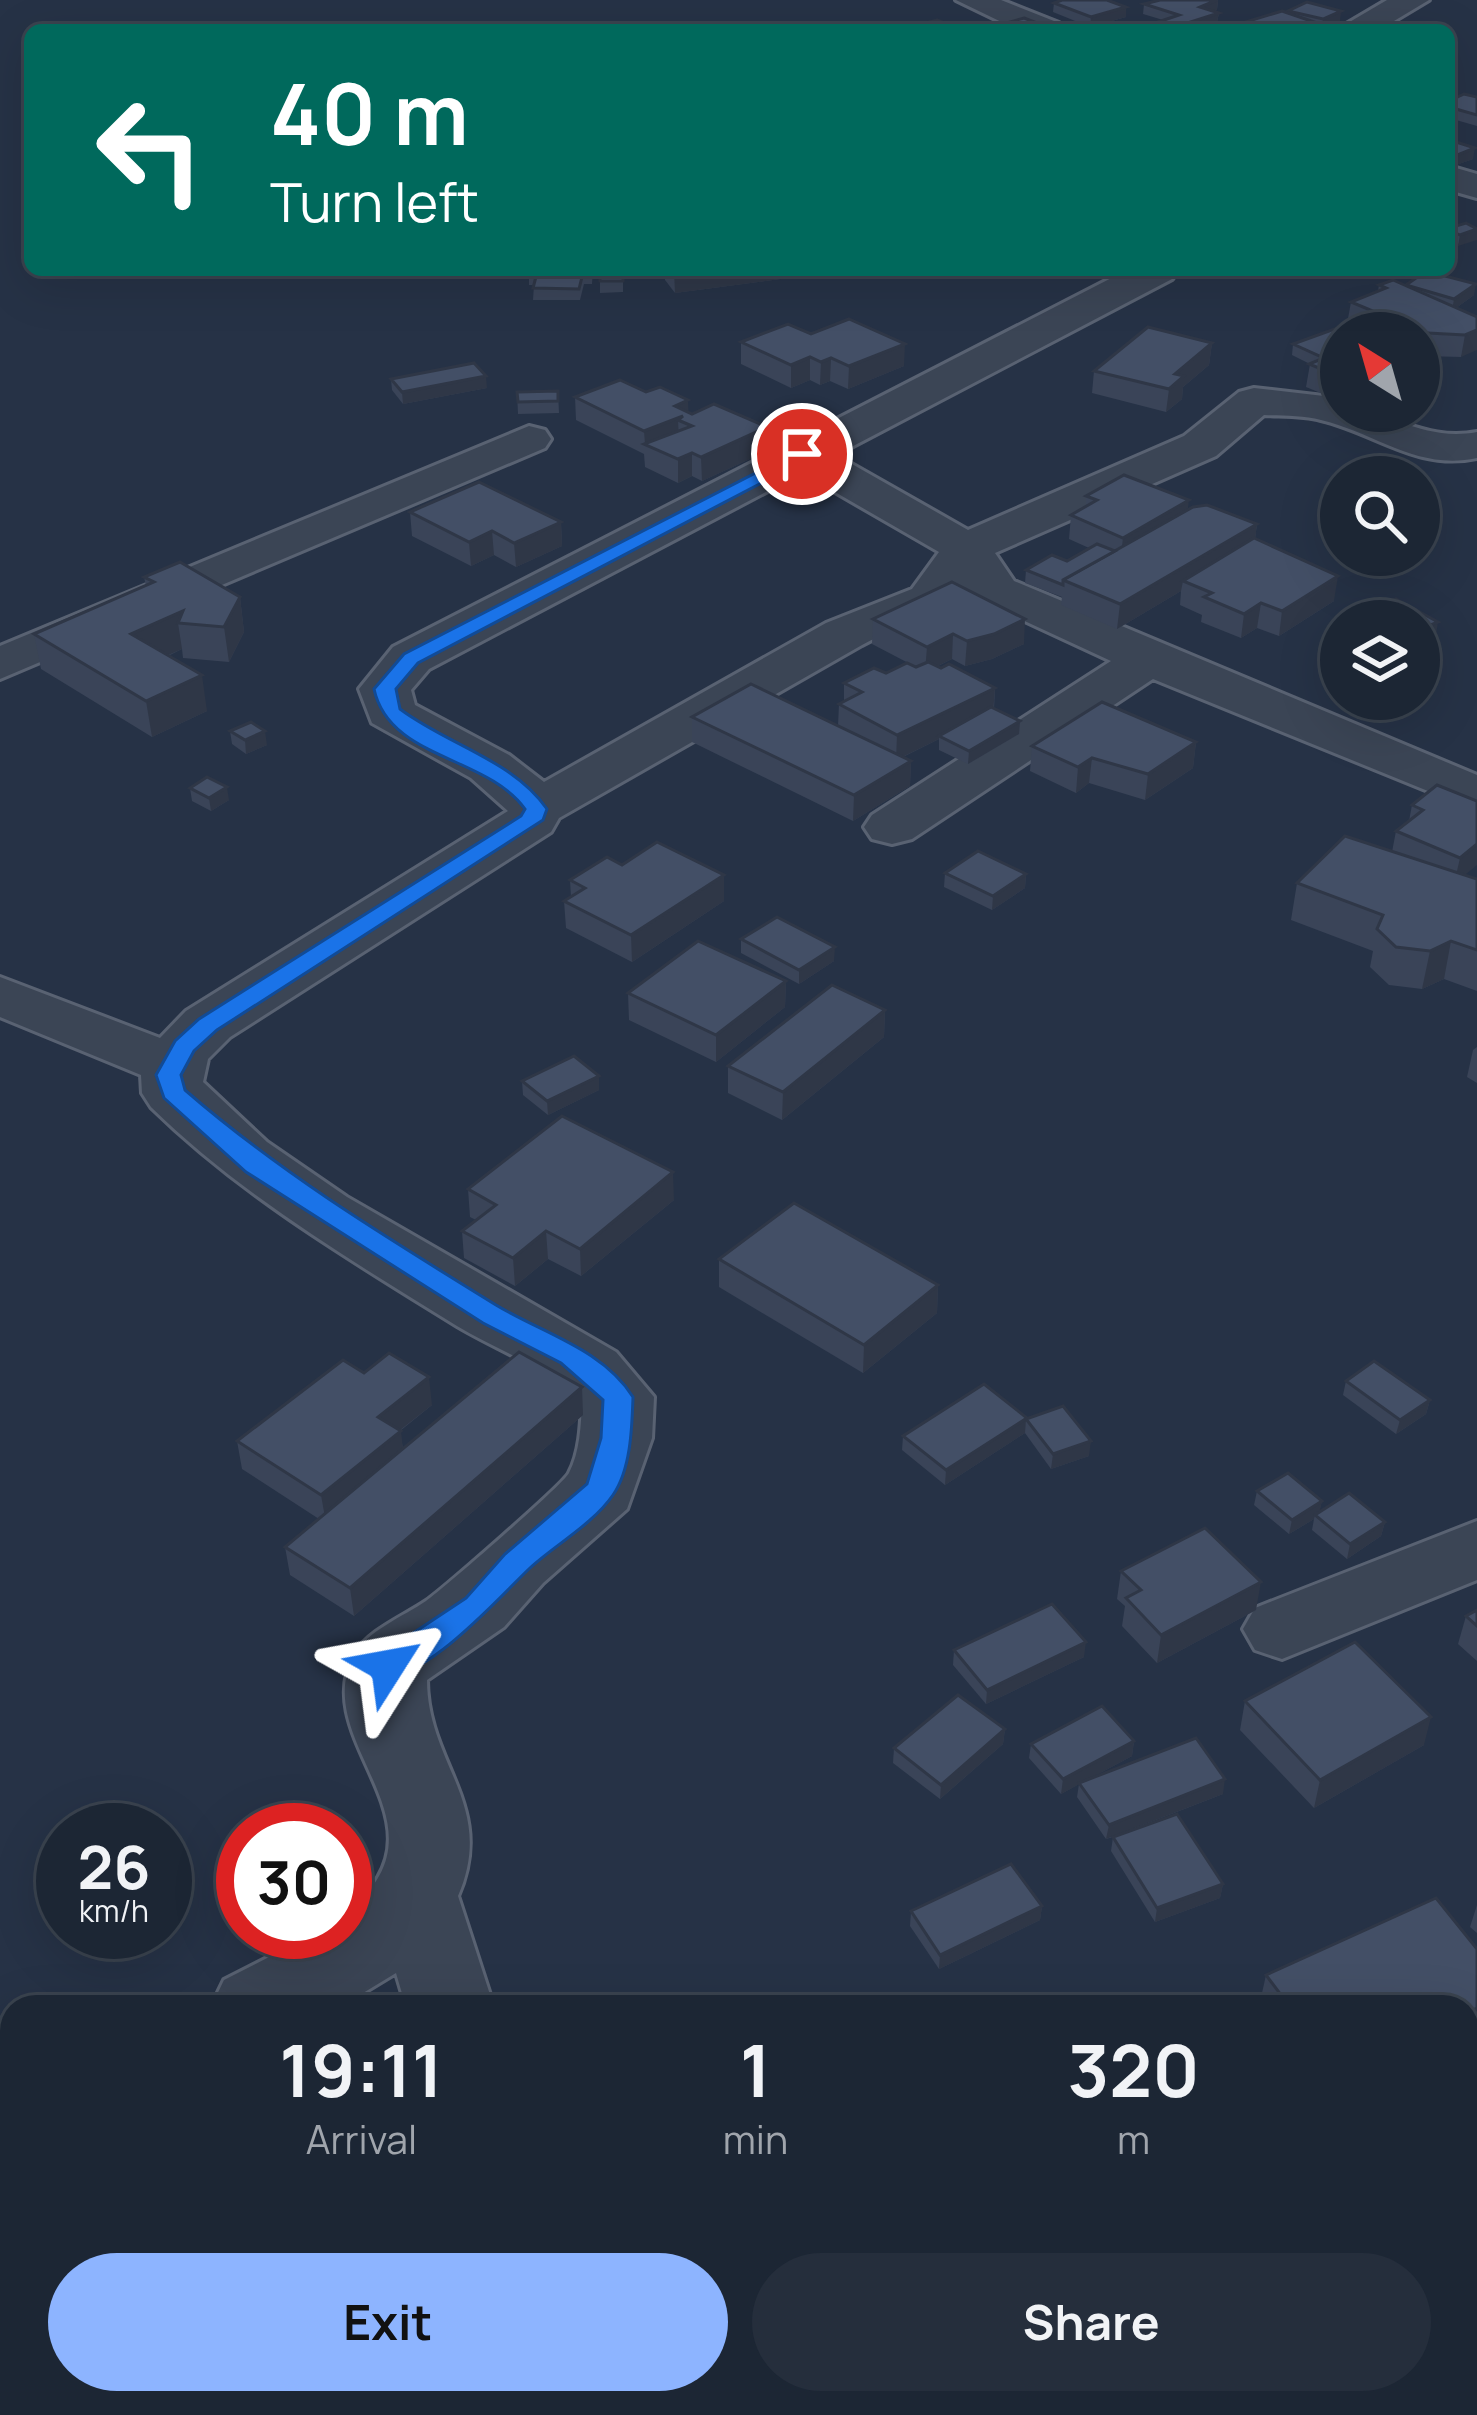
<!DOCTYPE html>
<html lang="en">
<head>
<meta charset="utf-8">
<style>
	:root { --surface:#1c2634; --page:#252e3c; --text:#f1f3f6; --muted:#a0a5ac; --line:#3a434f; --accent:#8db4ff }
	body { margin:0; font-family:Manrope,sans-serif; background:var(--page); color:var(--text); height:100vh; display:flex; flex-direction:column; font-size:45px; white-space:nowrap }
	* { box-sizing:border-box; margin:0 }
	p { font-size:39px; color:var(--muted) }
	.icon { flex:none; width:66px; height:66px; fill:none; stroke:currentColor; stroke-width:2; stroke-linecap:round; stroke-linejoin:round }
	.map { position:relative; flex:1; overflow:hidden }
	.drawer { position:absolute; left:0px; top:1995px; width:1479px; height:420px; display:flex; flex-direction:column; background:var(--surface); border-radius:36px 36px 0 0; box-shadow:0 12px 48px #0002,0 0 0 3px var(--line) }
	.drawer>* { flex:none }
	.top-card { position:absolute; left:24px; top:24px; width:1431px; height:252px; border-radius:18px; box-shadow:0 12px 48px #0002,0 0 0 3px var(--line); background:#00695c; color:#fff; overflow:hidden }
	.needle { width:78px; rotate:323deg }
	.fabs { position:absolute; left:1320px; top:312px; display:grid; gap:24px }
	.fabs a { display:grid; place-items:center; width:120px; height:120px; border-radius:50%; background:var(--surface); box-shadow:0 12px 48px #0002,0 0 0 3px var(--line); font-size:60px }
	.speed { position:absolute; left:36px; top:1803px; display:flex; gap:24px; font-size:60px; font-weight:700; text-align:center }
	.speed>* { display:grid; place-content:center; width:156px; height:156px; border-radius:50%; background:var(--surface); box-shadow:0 12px 48px #0002,0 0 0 3px var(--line); line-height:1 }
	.speed small { font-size:30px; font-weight:400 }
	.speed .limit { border:18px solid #d22; background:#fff; color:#111 }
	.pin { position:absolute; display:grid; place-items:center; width:102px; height:102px; color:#fff; margin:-51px; border:6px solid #fff; border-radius:50%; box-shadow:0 3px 12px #0007 }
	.me { position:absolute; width:132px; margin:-66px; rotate:56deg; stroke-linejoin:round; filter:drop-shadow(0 0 9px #0008) }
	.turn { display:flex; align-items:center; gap:42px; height:252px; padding:0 48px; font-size:54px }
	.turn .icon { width:156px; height:156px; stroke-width:2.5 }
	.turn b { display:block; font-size:84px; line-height:102px }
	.eta { display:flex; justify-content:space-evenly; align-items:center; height:204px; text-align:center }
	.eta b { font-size:72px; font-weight:700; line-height:84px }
	.primary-button { display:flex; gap:24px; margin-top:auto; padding:24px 48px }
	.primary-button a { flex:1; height:138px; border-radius:72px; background:var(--accent); color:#111; font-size:48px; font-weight:700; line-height:138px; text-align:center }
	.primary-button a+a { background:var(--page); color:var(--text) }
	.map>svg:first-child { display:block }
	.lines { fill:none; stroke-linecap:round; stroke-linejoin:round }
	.minor-casing { stroke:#596272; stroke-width:6 }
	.tertiary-casing { stroke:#596272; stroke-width:6 }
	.minor { fill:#3b4555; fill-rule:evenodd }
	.tertiary { fill:#3b4555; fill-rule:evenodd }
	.wall { fill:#3a4458 }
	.shaded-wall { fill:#2f3747 }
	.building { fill:#434f66; stroke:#2f3747; stroke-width:3 }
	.route { fill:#1a73e8; stroke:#114b97; stroke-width:3 }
</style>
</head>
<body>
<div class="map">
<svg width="1477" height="2415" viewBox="0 0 1477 2415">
	<rect width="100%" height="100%" fill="#263246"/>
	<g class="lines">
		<defs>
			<g id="minor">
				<path d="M1387,0H1429L1379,30H1336Z"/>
				<path d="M1127,270H1178L1172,279L836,455L968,530L1184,436L1239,392L1254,388L1341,398V411C1395,411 1424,442 1477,432V458C1417,471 1376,433 1321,420C1303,415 1283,416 1264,415L1216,456L995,553L1014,581L1477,775V811L1153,679L912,839L892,844L872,839L864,827L872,815L1111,661L990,605C946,600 901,625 862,645L559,818L551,832L230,1037L208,1059L203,1082L267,1142L347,1197L616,1352L654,1397L652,1438L627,1509L543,1583L504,1627L427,1680C427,1764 497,1806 458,1896L494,2007H406L396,1973L340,2007H211L224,1980L318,1932H345V1913C460,1825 307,1744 354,1655C367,1631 404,1616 426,1601C442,1590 564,1484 569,1473C580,1452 581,1425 582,1402C546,1367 499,1351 457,1326C349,1259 242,1196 151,1107L142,1093L141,1075L0,1017V977L160,1038L186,1011L508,811L471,778L372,723L359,689L393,647ZM802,473L939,552L912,589L826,623L544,782L509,755L415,705L411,690L429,669Z"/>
				<path d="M529,426L545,430L551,439L545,448L0,679V646Z"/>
				<path d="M1477,1521V1580L1282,1659L1255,1650L1243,1629L1255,1608Z"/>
				<path d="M12,2084V2168L0,2173V2088Z"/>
				<path d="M524,2403H625L630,2415H530Z"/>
			</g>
			<g id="tertiary">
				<path d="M956,0H1001L1059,23L1064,30H1018Z"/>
				<path d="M1449,166L1477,174V198L1449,190Z"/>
			</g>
		</defs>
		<use href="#minor" class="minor-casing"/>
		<use href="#tertiary" class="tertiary-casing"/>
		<use href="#minor" class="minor"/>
		<use href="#tertiary" class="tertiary"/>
	</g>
	<g class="wall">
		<path d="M1218,0L1217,10L1214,11L1219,13L1217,22L1195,30H1157L1158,22L1163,20L1143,14L1144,4Z"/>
		<path d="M1054,3L1126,17L1090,27L1053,12Z"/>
		<path d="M1288,11L1340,21L1321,29L1316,28V30H1219L1288,13Z"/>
		<path d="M1010,22L1036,30H1009Z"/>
		<path d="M1477,97V126L1449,118V101Z"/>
		<path d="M1449,135L1456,137L1455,141L1473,159L1453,166L1449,165Z"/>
		<path d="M1466,223L1458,246L1449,242V228Z"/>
		<path d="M529,270H593L592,284H584L580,300H533L534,285H529Z"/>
		<path d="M600,270H623V292L600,293Z"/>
		<path d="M665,270H795V277L675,293L665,280Z"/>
		<path d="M1039,270H1099L1084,277L1068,271L1057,276Z"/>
		<path d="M1379,285H1406L1474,295L1456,308L1477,317L1461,357L1424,356L1419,358V333H1369L1347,324L1351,302L1378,291Z"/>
		<path d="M1341,333V401H1340L1306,387L1310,364L1292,355L1293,344Z"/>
		<path d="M811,334L904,366L848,389L830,381L820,385L810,380L791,388L741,364V342Z"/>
		<path d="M1212,343L1209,365L1183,387L1182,399L1166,412L1092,393L1094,371Z"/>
		<path d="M391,379L487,388L403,404L392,390Z"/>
		<path d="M558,391L559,413L518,414L517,392Z"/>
		<path d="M575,397L689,412L767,451L702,481L692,476L678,483L645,467L644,454L576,420Z"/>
		<path d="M1086,496L1188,510L1257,524L1255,539L1334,601L1279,636L1257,628L1241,638L1201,622L1202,615L1180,605L1181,591L1117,629L1061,605L1062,597L1025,583L1026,570L1067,561L1089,548L1069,539L1071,515L1086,506Z"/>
		<path d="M410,512L561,522L562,546L516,567L494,555L471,566L412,536Z"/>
		<path d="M144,577L240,597L244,632L229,662L183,658L182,649L168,656L207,711L152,737L41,669L34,634L146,586Z"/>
		<path d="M873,619L1024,644L992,659L965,666L952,659L938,666L995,688L994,709L1020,721L1019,734L968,764L939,750V739L903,757L911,761L910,786L853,821L692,742V717L838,726L839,704L844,702V683L916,667L872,644Z"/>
		<path d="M230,731L267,745L246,754L232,744Z"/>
		<path d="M1196,742L1193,768L1145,800L1089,783L1076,793L1030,771L1032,746Z"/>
		<path d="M1437,785L1465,875L1477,879V991L1444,979L1422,989L1389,985L1370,967L1373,951L1291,920L1297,883L1392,852L1396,831L1409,821L1412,805Z"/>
		<path d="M190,788L229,800L211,811L192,801Z"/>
		<path d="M622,865L724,901L632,962L566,928L564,901L571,897L570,880Z"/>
		<path d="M945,873L1026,874L1025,888L992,910L944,887Z"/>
		<path d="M741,939L834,961L799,984L741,953Z"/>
		<path d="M786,981L785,1007L716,1062L629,1020L628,993Z"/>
		<path d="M885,1010L884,1037L782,1120L728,1093V1066Z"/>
		<path d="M1477,1047V1083L1467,1077L1473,1050Z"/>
		<path d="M599,1076V1090L548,1115L523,1095L522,1081Z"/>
		<path d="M468,1189L674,1200L581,1276L548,1259L515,1286L464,1258L462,1231L476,1220L470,1217Z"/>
		<path d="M719,1259L938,1285L937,1313L863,1373L719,1287Z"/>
		<path d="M364,1373L432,1405L400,1431L403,1449L583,1415L354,1616L290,1575L285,1547L319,1519L242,1469L237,1441Z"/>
		<path d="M1346,1381L1430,1400L1426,1414L1396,1434L1343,1395Z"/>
		<path d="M1027,1418L1089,1456L1051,1469L1025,1433L945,1485L902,1450L903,1436Z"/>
		<path d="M1257,1491L1322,1501L1319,1512L1385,1522L1381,1536L1347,1559L1312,1530L1314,1519L1289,1534L1254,1505Z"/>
		<path d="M1121,1571L1256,1610L1157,1663L1122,1626L1125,1606L1117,1599Z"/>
		<path d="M1477,1610V1661L1458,1644L1466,1616Z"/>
		<path d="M954,1650L1084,1657L986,1704L953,1665Z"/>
		<path d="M1245,1701L1424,1745L1314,1808L1240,1730Z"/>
		<path d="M1005,1729L1003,1744L940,1799L893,1763L894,1748Z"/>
		<path d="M1134,1741L1132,1756L1087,1780L1223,1794L1115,1836L1223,1884L1220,1898L1155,1922L1111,1851L1113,1837L1106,1839L1077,1797L1079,1784L1061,1794L1029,1758L1031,1744Z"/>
		<path d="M1436,1898L1477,1949V2032L1467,2036V2007H1264L1260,2002L1266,1975Z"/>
		<path d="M1477,1905V1933L1470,1927Z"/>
		<path d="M1042,1906L1040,1920L939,1969L910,1926L911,1911Z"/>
		<path d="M1467,2051L1477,2157L1467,2163Z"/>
		<path d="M723,2403H973L971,2415H723Z"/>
	</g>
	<g class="shaded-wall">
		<path d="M1218,0L1217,10L1199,16L1200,7Z"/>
		<path d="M1126,7V17L1090,27L1091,17Z"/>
		<path d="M1341,11L1340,21L1321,29L1323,19Z"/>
		<path d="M1219,13L1217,22L1195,30H1174L1175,27Z"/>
		<path d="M1037,23L1036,30H1021L1022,27Z"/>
		<path d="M1317,23L1316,30H1294Z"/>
		<path d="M1475,148L1473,159L1453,166L1455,156Z"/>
		<path d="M1477,229V240L1458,246L1460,235Z"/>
		<path d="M674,270H795V277L675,293Z"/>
		<path d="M1084,270H1099L1084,277Z"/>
		<path d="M1476,284L1474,295L1452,311L1454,299Z"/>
		<path d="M1477,330V350L1461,357L1465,335Z"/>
		<path d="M1428,333L1424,356L1419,358V337Z"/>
		<path d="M1212,343L1209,365L1183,387L1182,399L1166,412L1169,389L1175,374Z"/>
		<path d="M905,344L904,366L848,389L849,366Z"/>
		<path d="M810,357V380L791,388V365Z"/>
		<path d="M831,358L830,381L820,385L821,362Z"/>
		<path d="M486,376L487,388L403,404L402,392Z"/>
		<path d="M688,400L689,423L678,420L679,441L645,444L644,431L675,406Z"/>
		<path d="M767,427V451L702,481L701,457Z"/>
		<path d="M692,453V476L678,483V459Z"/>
		<path d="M1189,500L1186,524L1120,563L1123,538Z"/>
		<path d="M561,522L562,546L516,567L514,543Z"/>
		<path d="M1257,524L1254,548L1183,581L1181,591L1117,629L1120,604Z"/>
		<path d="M492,531L494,555L471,566L469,542Z"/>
		<path d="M1338,576L1334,601L1279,636L1282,611Z"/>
		<path d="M240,597L244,632L229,662L224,627Z"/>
		<path d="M1261,603L1257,628L1241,638L1244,614Z"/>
		<path d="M183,611L178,623L182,649L136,669L131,634Z"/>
		<path d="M1025,619L1024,644L992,659L965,666L967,641Z"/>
		<path d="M1438,622L1436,635L1419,642V630Z"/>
		<path d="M953,634L952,659L925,672L927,647Z"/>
		<path d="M202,675L207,711L152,737L146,701Z"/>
		<path d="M995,688L993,713L939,736V739L896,760L897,735Z"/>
		<path d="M1020,721L1019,734L968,764L969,751Z"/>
		<path d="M265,731L267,745L246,754L245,740Z"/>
		<path d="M1196,742L1193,768L1145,800L1148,774Z"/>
		<path d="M1092,758L1089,783L1076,793L1078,767Z"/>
		<path d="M911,761L910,786L853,821L854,795Z"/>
		<path d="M227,787L229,800L211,811L209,798Z"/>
		<path d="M1477,844V865L1454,884L1460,858Z"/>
		<path d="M1026,874L1025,888L992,910L993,896Z"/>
		<path d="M724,875V901L632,962L631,935Z"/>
		<path d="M1451,941L1444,979L1422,989L1430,951Z"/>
		<path d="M835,947L834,961L799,984V970Z"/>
		<path d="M786,981L785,1007L716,1062V1035Z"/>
		<path d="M885,1010L884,1037L782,1120L783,1092Z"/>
		<path d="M599,1076V1090L548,1115L547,1101Z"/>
		<path d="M673,1172L674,1200L581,1276L580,1249Z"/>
		<path d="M546,1231L548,1259L515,1286L513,1258Z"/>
		<path d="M938,1285L937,1313L863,1373L864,1345Z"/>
		<path d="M429,1377L432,1405L381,1445L378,1417Z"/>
		<path d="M582,1387L583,1415L354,1616L350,1588Z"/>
		<path d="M1430,1400L1426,1414L1396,1434L1400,1420Z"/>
		<path d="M1026,1419L1025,1433L945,1485L946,1470Z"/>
		<path d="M401,1431L404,1459L326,1523L321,1495Z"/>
		<path d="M1091,1441L1089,1456L1051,1469L1053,1454Z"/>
		<path d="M1322,1501L1319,1515H1315L1314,1519L1289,1534L1292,1520Z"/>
		<path d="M1385,1522L1381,1536L1347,1559L1350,1544Z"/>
		<path d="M1261,1582L1256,1610L1157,1663L1161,1635Z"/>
		<path d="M1086,1642L1084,1657L986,1704L987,1690Z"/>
		<path d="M1431,1717L1424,1745L1314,1808L1320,1780Z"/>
		<path d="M1005,1729L1003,1744L940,1799L941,1785Z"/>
		<path d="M1134,1741L1132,1756L1061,1794L1063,1779Z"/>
		<path d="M1225,1779L1223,1794L1106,1839L1109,1825Z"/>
		<path d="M1223,1884L1220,1898L1155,1922L1157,1908Z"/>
		<path d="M1042,1906L1040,1920L939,1969L940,1955Z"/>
		<path d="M1477,2008V2032L1467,2036V2013Z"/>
		<path d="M1477,2135V2157L1467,2163L1474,2136Z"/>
		<path d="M962,2403H973L971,2415H942Z"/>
	</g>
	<g class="building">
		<path d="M1062,0H1107L1126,7L1091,17L1054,3Z"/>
		<path d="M1160,0H1217L1200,7L1219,13L1175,27L1158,22L1179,15L1144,4Z"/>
		<path d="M1307,2L1341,11L1323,19L1288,11Z"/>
		<path d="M1282,11L1317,23L1294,30H1219Z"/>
		<path d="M1024,18L1037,23L1022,27L1010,22Z"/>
		<path d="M937,20L960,30L903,29Z"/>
		<path d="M1371,25L1385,30H1357Z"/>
		<path d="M1464,94L1477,97V115L1449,107V101Z"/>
		<path d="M1453,141L1475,148L1455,156L1449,154V142Z"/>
		<path d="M1466,223L1477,229L1460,235L1449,230V228Z"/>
		<path d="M529,270H592V273H583L579,289L533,288L537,273H528Z"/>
		<rect x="600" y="270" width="23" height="11"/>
		<path d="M1426,271L1476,284L1454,299L1406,285Z"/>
		<path d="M1393,280L1477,317V330L1465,335L1428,333L1419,337V333H1383L1372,328L1392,319L1351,302L1386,288L1379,285Z"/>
		<path d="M849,319L905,344L849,366L831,358L821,362L810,357L791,365L741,342L788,324L811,334Z"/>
		<path d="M1148,327L1212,343L1175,374L1184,376L1169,389L1094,371Z"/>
		<path d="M1340,327L1354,333H1341V351L1324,358L1293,344Z"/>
		<path d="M1341,351V377L1309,364Z"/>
		<path d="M474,363L486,376L402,392L391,379Z"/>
		<path d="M620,380L646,392L660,387L688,400L675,406L692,414L714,404L767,427L701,457L692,453L678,459L644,444L692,426L678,420L683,416L644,431L575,397Z"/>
		<path d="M558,391V401L518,402L517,392Z"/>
		<path d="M1124,475L1189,500L1123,538L1071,515L1097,500L1086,496Z"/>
		<path d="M479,482L561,522L514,543L492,531L469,542L410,512Z"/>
		<path d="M1207,505L1257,524L1120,604L1063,580L1193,507Z"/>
		<path d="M1254,538L1338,576L1282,611L1261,603L1244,614L1204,597L1212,593L1183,581Z"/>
		<path d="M1097,544L1115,551L1063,580V585L1026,570L1052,555L1067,561Z"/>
		<path d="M180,562L240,597L224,627L178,623L183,611L131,634L202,675L146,701L34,634L154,582L144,577Z"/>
		<path d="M952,582L1025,619L994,634L967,641L953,634L927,647L873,619Z"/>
		<path d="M1396,599L1438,622L1419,630V621H1342Z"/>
		<path d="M928,662L941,668L949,664L995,688L897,735L839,704L862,692L844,683L874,668L886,673L907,663L916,667Z"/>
		<path d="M751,684L911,761L854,795L692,717Z"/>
		<path d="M1102,702L1196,742L1148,774L1092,758L1078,767L1032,746Z"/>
		<path d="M991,707L1020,721L969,751L939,736Z"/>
		<path d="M251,722L265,731L245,740L230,731Z"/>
		<path d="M207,777L227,787L209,798L190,788Z"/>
		<path d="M1437,785L1477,801V844L1460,858L1396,831L1423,810L1412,805Z"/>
		<path d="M1345,836L1477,879V950L1451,941L1430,951L1396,947L1377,929L1383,915L1297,883Z"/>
		<path d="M657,842L724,875L631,935L564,901L585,888L570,880L607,857L622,865Z"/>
		<path d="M978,851L1026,874L993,896L945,873Z"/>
		<path d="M777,917L835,947L799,970L741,939Z"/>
		<path d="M698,941L786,981L716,1035L628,993Z"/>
		<path d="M832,985L885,1010L783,1092L728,1066Z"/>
		<path d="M574,1056L599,1076L547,1101L522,1081Z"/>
		<path d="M562,1116L673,1172L580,1249L546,1231L513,1258L462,1231L496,1205L468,1189Z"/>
		<path d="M794,1203L938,1285L864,1345L719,1259Z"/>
		<path d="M519,1352L582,1387L350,1588L285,1547Z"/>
		<path d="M389,1353L429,1377L378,1417L401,1431L321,1495L237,1441L343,1360L364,1373Z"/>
		<path d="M1374,1361L1430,1400L1400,1420L1346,1381Z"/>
		<path d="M984,1384L1027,1418L946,1470L903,1436Z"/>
		<path d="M1063,1406L1091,1441L1053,1454L1026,1419Z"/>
		<path d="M1288,1473L1322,1501L1292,1520L1257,1491Z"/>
		<path d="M1349,1493L1385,1522L1350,1544L1315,1515Z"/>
		<path d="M1205,1528L1261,1582L1161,1635L1126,1598L1141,1590L1121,1571Z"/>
		<path d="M1052,1604L1086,1642L987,1690L954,1650Z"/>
		<path d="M1477,1610V1626L1466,1616Z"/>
		<path d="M1355,1642L1431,1717L1320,1780L1245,1701Z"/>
		<path d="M958,1695L1005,1729L941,1785L894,1748Z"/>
		<path d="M1102,1706L1134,1741L1063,1779L1031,1744Z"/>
		<path d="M1196,1738L1225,1779L1109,1825L1079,1783Z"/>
		<path d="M1177,1814L1223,1884L1157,1908L1113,1837Z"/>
		<path d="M1011,1864L1042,1906L940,1955L911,1911Z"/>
		<path d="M1436,1898L1477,1949V2008L1467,2013V2007H1290L1266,1975Z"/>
		<path d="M1477,2046V2135L1474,2136L1467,2127V2051Z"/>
		<path d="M654,2403H712L720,2415H635Z"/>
		<path d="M731,2403H962L942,2415H738Z"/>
		<path d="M996,2404L1004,2415H978Z"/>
	</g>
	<path class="route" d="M802,449L809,451V458L418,663L396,689L400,709C448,745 513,760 547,809L543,820L217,1030L194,1051L181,1075L185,1090C283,1175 386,1237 496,1305C542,1333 603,1349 633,1397C632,1427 631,1469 613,1495C593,1524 555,1545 530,1568C501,1595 419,1689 377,1675L372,1666L377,1657L466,1598L505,1554L587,1484L601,1438L603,1400L561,1363L483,1323L246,1172L164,1098L156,1075L175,1041L199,1019L521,816L525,809C487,756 389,759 374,689L404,654Z"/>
</svg>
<div class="fabs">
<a><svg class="needle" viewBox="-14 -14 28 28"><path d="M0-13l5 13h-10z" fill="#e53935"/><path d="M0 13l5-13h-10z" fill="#a0a5ac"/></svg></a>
<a><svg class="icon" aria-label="search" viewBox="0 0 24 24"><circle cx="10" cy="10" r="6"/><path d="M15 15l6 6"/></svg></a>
<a><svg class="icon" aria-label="layers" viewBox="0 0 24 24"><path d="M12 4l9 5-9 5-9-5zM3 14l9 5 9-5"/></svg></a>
</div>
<div class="speed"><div>26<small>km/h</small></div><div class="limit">30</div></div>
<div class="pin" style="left:802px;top:454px;background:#d93025"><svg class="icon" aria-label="arrive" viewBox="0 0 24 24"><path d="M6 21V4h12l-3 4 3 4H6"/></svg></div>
<svg class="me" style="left:388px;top:1666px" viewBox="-20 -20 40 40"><path d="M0-17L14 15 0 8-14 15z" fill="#1a73e8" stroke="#fff" stroke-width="4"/></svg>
<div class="top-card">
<div class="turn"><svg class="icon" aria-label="left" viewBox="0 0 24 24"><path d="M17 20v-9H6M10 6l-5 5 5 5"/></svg><div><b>40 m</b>Turn left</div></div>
</div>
<section class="drawer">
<div class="eta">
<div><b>19:11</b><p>Arrival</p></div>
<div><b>1</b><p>min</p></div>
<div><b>320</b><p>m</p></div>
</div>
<div class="primary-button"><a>Exit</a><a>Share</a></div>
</section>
</div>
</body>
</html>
